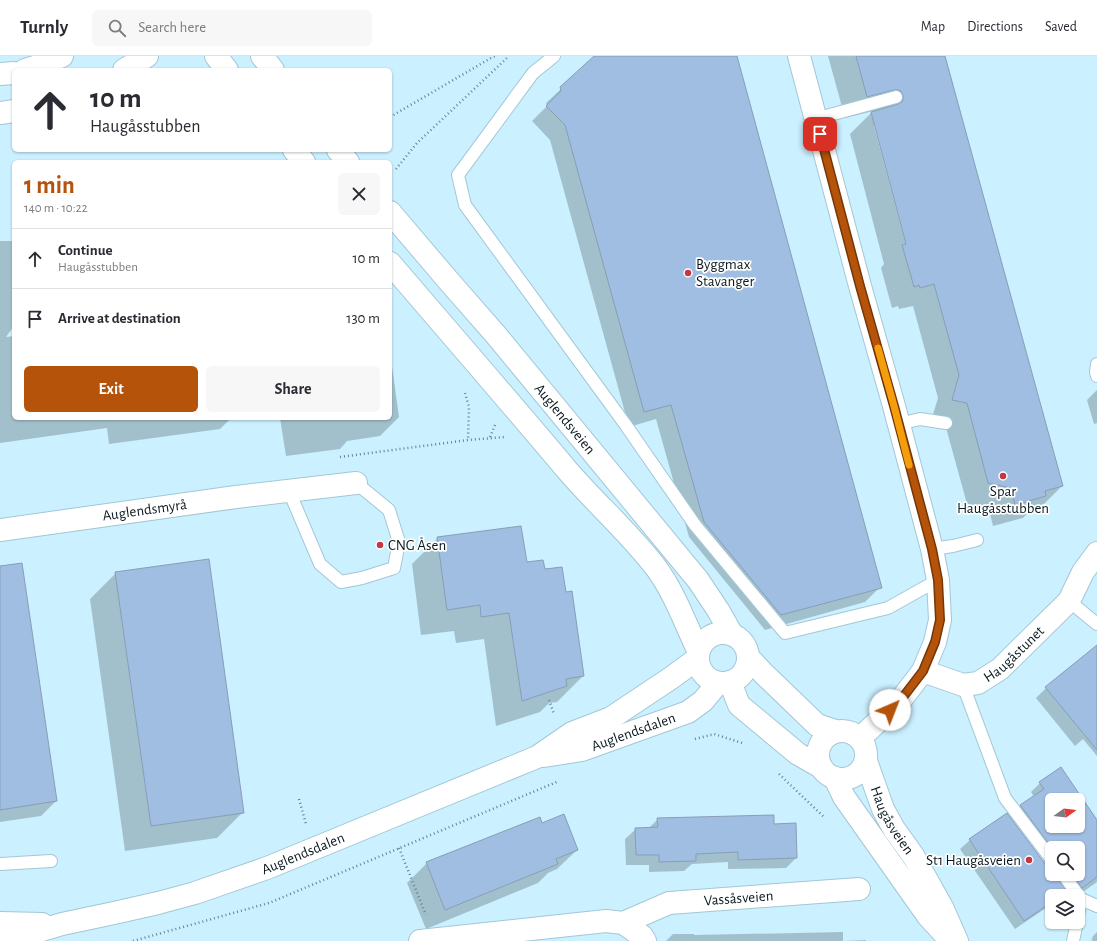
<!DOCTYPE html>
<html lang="en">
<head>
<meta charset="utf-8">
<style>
	:root { --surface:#fff; --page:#f7f7f7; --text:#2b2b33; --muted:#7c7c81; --line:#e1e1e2; --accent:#b45309 }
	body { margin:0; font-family:"Alegreya Sans",sans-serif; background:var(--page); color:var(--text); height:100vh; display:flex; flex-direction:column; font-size:15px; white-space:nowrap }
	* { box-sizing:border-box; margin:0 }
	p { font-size:13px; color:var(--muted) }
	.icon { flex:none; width:22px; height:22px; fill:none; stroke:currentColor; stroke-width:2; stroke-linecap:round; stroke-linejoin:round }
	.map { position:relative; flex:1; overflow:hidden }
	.sheet { position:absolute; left:12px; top:104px; width:380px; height:260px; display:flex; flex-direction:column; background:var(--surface); border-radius:6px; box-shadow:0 1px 3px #0004 }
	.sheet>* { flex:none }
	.top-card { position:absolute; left:12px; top:12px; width:380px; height:84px; border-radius:6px; box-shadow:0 1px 3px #0004; background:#fff; color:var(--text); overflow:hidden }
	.needle { width:26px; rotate:75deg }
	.controls { position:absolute; left:1045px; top:737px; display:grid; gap:8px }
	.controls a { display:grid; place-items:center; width:40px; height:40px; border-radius:6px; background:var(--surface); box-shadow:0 1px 3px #0004; font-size:20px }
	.pin { position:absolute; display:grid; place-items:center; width:34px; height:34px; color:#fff; margin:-17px; border-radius:8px; box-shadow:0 2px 6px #0006 }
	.me { position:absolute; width:44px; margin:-22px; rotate:44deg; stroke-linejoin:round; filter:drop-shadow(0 0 3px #0008) }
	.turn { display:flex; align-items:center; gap:14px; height:84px; padding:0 12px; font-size:18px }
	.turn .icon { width:52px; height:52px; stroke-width:2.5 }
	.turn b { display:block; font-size:28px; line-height:34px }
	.round { display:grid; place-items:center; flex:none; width:42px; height:42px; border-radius:6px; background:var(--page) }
	.overview { display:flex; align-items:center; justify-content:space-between; height:68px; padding:0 12px }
	h1 { font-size:24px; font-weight:600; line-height:30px; color:var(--accent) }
	.primary-button { display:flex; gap:8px; margin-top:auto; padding:8px 12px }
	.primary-button a { flex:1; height:46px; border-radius:6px; background:var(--accent); color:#fff; font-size:16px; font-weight:600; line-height:46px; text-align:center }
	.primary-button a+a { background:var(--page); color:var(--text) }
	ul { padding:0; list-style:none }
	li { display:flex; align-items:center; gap:12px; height:60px; padding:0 12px; border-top:1px solid var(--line) }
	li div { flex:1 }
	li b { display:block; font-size:15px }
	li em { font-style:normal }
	header { display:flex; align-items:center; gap:24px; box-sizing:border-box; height:56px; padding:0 20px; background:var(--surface); border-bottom:1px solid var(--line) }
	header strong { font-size:19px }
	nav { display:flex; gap:22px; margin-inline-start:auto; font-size:14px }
	.search { width:280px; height:36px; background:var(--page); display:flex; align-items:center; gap:10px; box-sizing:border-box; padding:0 14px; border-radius:6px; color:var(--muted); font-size:15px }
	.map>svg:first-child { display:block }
	.shadow { fill:#0003; fill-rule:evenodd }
	.building { fill:#a0bde2; stroke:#899db6; fill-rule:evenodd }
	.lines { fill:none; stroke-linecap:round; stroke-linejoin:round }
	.lane-casing { stroke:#a3c7d5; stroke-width:14 }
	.street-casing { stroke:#a3c7d5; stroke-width:24 }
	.secondary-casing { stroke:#a3c7d5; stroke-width:24 }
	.highway-casing { stroke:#a3c7d5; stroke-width:24 }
	.path { stroke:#69828c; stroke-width:2.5; stroke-dasharray:1 3; stroke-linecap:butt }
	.lane { stroke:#fff; stroke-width:12 }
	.street { stroke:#fff; stroke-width:22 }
	.secondary { stroke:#fff; stroke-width:22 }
	.highway { stroke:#fff; stroke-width:22 }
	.route-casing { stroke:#753606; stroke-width:10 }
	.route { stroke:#b45309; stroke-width:7 }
	.slow { stroke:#f59e0b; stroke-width:7 }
	.poi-dot { fill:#c63643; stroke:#fff; stroke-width:1.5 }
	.labels { text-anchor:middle; stroke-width:3.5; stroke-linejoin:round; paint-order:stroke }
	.poi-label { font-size:15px; fill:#0b191e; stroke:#fff; text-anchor:start }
	.street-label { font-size:15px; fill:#0b191e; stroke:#fff }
</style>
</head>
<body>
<header>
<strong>Turnly</strong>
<div class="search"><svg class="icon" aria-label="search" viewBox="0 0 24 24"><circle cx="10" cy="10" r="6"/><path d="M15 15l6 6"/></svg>Search here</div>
<nav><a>Map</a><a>Directions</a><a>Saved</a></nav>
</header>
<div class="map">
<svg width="1097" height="885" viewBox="0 0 1097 885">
	<rect width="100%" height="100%" fill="#cbf0ff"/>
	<g class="shadow">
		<path d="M596,0H736L880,531L865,546L765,574L689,481L656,363L629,371L550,84L532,65L547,50L546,47Z"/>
		<path d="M828,0H945L1062,430L1040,452L1031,454L1023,462L993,470L989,454L967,448L945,368L931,365L938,342L913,250L899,253L898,250L892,252L881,212L884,208L850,78L873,55L845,62ZM874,70H876L909,193H907Z"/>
		<path d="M0,185H14V270L6,281L14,280V362H231L220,373L109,388L107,372L0,387Z"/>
		<path d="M390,310H392L399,361L380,380L347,385L340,393L286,400L280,362H390Z"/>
		<path d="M1097,334V367L1094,368L1087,344Z"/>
		<path d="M438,482L526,508L544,514L565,537L583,620L557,646L549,647L540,656L496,670L484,583L456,587L454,575L421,579L412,508Z"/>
		<path d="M0,511L56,745L41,760L0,766Z"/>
		<path d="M116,517L243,756L217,782L125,795L90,543Z"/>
		<path d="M1097,604V700L1083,683L1075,690L1036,642L1046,632Z"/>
		<path d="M1061,713L1097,765V826L1080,838L1069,836L1057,820L1056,821L1061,840H1052V848L1015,873L960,793L970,784L1007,759L1045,809L1051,814L1049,809L1011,759L1020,750L1034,741L1031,736L1040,727ZM1052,744H1078V770H1052ZM1052,792H1078V818H1052Z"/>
		<path d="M658,763L773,769L796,802L786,812L728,813V806L692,808L684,815L649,816V809H626L625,783L636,773H648Z"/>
		<path d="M542,768L577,794L557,813L548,817L538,827L426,873L407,827L427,807Z"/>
		<path d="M843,876V885L866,884V885H666L673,878H694V879Z"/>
		<path d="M1097,876V885H1093L1091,883L1093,882L1092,881Z"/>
	</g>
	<g class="building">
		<path d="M594,0H737L882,532L781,559L704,466L671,349L644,356L565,69L546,50L561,35L560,31Z"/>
		<path d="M856,0H945L1063,430L1045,435L1046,440L1015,449L1011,432L988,427L967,347L952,344L959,319L934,228L920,232L919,229L914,231L902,189L906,188L871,56L898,48L902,46L903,43V39L901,35L898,34H894L867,41Z"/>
		<path d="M521,470L527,506L543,504L545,513L562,511L566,536L572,535L584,620L566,623L567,630L522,645L509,557L481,561L480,549L447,554L437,481Z"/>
		<path d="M209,503L244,757L151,770L115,516Z"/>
		<path d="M22,507L57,745L0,754V510Z"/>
		<path d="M1097,589V694L1045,631Z"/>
		<path d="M1061,711L1097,764V821L1082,832L1072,818H1078V792H1052L1020,749L1044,733L1039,726ZM1052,744H1078V770H1052Z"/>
		<path d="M1007,757L1046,809L1049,811H1052V818H1056L1057,822L1070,840H1052V846L1024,865L969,783Z"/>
		<path d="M564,758L578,794L556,803L558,808L445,854L426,806L540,761L542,767Z"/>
		<path d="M774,759V768L796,767L797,802L738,804V796L696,798V805L659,806V799H636L635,772L658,771L657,762Z"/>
	</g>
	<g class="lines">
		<defs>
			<g id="lane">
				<path d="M554,0L533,17L458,119L465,149L625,368L695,469L785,577L888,552L938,524"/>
				<path d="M815,63L896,41"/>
				<path d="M1097,308L1096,316L1097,320"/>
				<path d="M899,368L920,363L946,367"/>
				<path d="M289,435L320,508L341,526L362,522L394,512L399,486L389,454L356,427"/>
				<path d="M932,493L953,490L977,484"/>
				<path d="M1069,545L1097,568"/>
				<path d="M963,629L1005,742L1052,804"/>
				<path d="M0,808L51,805"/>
				<path d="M1063,818L1081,843L1078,860"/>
				<path d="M1081,843L1097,850"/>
				<path d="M1073,885L1077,866"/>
			</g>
			<g id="street">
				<path d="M799,0L860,230L894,350L932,493L938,524L940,564L935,586L923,615"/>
				<path id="s1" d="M0,474L236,441L356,427"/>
				<path id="s2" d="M860,682L900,645L923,615L963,629L978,627L1000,613L1069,545L1083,516L1097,497"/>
				<path id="s3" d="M623,867L669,847L859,833"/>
				<path d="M420,885L606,865L623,867L642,880L645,885"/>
			</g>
			<g id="secondary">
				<path d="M216,0L227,14"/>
				<path d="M262,0L273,14"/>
				<path d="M294,94L304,106"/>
				<path d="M338,94L348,106"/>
				<path id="s4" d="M390,156L447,223L496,279L698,524L718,554L731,577"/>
				<path d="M390,207C449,276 509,345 567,414C596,448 630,477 657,513C675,538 685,567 698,594"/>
				<circle cx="723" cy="602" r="25"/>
				<path d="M748,601L764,618L817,669L835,675"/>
				<path d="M730,626L739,649L798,698L821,711"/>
				<circle cx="842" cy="699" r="24"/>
				<path id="s5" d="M544,700L582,694L688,656L703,645L718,627"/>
				<path id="s6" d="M866,705L883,753L894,773L914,801L942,851L957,885"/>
				<path d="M835,722L844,741L928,860L951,885"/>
				<path d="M0,867L42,868"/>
				<path id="s7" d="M0,885L12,883L62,868L114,857L158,847L195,837L267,812L537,701L572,677L611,662L671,622L697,603"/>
			</g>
			<g id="highway">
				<path d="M25,14L38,10L62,0"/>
				<path d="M124,14L147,0"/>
				<path d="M0,18L14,17"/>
				<path d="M0,57L14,55"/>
			</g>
		</defs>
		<use href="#lane" class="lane-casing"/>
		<use href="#street" class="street-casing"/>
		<use href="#secondary" class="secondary-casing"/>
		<use href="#highway" class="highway-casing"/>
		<g class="path">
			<path d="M390,61L491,2L495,0"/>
			<path d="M396,113L417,87L509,0"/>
			<path d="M465,337L469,351L468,384"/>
			<path d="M490,381L495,369"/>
			<path d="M340,401L468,384L505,381"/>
			<path d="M549,644L554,658"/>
			<path d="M695,683L714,678L742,687"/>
			<path d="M779,718L825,762"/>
			<path d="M299,743L306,768"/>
			<path d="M399,792L426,859"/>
			<path d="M133,885L269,847L559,725"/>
		</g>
		<use href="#lane" class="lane"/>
		<use href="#street" class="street"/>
		<use href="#secondary" class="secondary"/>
		<use href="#highway" class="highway"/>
	</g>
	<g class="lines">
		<defs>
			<path id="route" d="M820,78L860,230L894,350L932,493L938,524L940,564L935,586L923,615L900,645L890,654"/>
		</defs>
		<use href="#route" class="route-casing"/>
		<use href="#route" class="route"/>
		<path class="slow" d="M878,292L894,350L909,409"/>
	</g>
	<g class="poi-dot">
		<circle cx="688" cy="217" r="4"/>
		<circle cx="1003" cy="420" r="4"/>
		<circle cx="380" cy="489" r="4"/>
		<circle cx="1029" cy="804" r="4"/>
	</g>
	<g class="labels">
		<g class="poi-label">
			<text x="696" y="213">Byggmax<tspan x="696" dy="17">Stavanger</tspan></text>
			<text x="1003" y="440" text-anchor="middle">Spar<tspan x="1003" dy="17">Haugåsstubben</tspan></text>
			<text x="388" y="494">CNG Åsen</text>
			<text x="1021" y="809" text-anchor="end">St1 Haugåsveien</text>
		</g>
		<g class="street-label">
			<text dy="5" stroke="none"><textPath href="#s4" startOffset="271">Auglendsveien</textPath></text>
			<text dy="5" stroke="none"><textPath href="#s1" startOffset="146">Auglendsmyrå</textPath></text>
			<text dy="5" stroke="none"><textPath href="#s2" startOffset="196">Haugåstunet</textPath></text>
			<text dy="5" stroke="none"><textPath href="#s5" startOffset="93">Auglendsdalen</textPath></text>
			<text dy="5" stroke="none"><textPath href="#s6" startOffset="65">Haugåsveien</textPath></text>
			<text dy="5" stroke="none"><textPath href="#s7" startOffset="316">Auglendsdalen</textPath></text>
			<text dy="5" stroke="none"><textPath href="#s3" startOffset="120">Vassåsveien</textPath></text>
		</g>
	</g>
</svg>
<div class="controls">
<a><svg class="needle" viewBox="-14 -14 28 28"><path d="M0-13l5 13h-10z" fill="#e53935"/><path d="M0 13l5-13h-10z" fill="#7c7c81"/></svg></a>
<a><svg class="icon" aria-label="search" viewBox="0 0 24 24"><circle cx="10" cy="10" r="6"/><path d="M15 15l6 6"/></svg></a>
<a><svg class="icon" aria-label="layers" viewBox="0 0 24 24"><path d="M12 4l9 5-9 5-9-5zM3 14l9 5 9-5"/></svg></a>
</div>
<div class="pin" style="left:820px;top:78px;background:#d93025"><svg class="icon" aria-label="arrive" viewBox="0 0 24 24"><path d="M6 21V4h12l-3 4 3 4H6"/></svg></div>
<svg class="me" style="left:890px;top:654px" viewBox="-20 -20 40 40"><circle r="19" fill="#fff"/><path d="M0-13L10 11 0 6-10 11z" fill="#b45309"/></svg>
<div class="top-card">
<div class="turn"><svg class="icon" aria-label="ahead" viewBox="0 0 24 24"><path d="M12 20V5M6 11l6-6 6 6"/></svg><div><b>10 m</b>Haugåsstubben</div></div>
</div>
<section class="sheet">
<div class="overview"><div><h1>1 min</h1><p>140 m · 10:22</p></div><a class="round"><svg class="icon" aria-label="close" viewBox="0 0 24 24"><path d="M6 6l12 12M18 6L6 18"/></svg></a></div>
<ul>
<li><svg class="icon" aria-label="ahead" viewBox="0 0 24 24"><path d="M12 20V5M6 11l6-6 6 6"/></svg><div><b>Continue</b><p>Haugåsstubben</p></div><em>10 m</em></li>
<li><svg class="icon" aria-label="arrive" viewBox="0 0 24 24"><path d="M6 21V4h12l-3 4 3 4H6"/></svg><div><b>Arrive at destination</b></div><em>130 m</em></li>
</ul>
<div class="primary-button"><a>Exit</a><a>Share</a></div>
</section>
</div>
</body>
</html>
